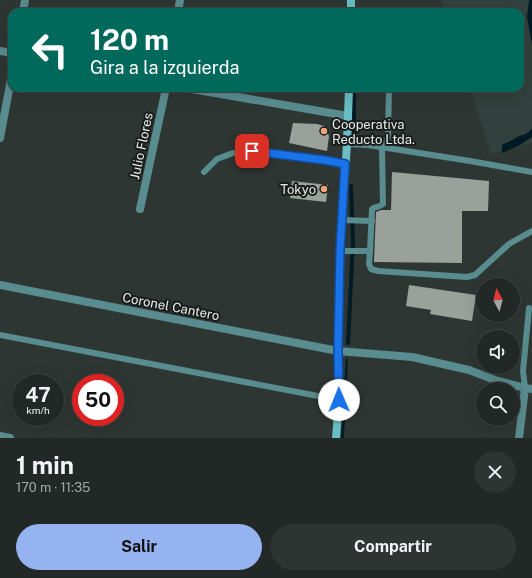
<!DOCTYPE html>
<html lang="es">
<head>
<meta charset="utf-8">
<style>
	:root { --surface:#222826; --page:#2e3432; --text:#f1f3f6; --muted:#a2a6a7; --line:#3f4443; --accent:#95b2f1 }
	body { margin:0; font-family:"Public Sans",sans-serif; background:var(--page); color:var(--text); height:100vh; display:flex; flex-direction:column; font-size:15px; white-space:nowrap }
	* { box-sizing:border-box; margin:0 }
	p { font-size:13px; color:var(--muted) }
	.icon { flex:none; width:22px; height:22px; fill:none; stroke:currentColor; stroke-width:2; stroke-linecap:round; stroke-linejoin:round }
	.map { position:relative; height:438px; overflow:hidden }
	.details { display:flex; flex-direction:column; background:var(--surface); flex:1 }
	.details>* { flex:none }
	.banner { position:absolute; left:8px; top:8px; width:516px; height:84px; border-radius:12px; box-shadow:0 4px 16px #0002,0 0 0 1px var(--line); background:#00695c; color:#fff; overflow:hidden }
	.needle { width:26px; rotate:353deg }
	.fabs { position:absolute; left:476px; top:278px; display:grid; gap:8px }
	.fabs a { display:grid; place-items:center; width:44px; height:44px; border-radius:50%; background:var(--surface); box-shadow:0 4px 16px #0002,0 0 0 1px var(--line); font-size:20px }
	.speed { position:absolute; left:12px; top:374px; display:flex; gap:8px; font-size:20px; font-weight:700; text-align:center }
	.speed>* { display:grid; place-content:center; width:52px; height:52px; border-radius:50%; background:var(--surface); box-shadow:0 4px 16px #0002,0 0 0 1px var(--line); line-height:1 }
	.speed small { font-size:10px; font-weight:400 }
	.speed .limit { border:6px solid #d22; background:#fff; color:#111 }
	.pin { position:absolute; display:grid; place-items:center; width:34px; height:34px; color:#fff; margin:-17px; border-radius:8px; box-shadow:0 2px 6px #0006 }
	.me { position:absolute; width:44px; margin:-22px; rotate:359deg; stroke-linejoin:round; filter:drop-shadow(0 0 3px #0008) }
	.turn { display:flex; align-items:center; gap:14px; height:84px; padding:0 16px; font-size:18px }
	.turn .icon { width:52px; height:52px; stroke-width:2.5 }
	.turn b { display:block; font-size:28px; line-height:34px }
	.round { display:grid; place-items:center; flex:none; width:42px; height:42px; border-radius:21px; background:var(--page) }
	.head { display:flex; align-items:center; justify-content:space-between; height:68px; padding:0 16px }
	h1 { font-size:24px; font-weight:700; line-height:30px }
	.action { display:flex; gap:8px; margin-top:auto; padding:8px 16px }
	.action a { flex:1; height:46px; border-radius:24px; background:var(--accent); color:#111; font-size:16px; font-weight:700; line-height:46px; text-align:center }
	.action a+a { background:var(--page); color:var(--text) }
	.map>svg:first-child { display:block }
	.built { fill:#32413d }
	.water { fill:#011b25 }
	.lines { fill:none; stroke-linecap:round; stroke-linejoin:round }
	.stream { stroke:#011b25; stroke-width:4 }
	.building { fill:#9aa19b }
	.lane { stroke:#598c8f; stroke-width:6 }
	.street { stroke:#598c8f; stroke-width:8 }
	.secondary { stroke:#68bec2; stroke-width:8 }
	.route-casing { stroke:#114b97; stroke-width:10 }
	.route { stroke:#1a73e8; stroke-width:7 }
	.poi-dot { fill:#f0a27a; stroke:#191d1b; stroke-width:1.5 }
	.labels { text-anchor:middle; stroke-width:4; stroke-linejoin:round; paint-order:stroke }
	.poi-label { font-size:13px; fill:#e6ebe9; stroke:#191d1b; text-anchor:start }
	.street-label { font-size:13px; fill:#e6ebe9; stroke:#191d1b }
</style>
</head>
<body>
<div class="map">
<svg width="532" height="438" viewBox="0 0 532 438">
	<rect width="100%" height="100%" fill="#2e3633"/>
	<path class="built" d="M441,0H532V143L491,154L470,88H520V12H445Z"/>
	<g class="water">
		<path d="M529,0H532V45L527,17Z"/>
		<path d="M532,128V137L520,145L502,153V145C507,143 512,140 517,137C524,134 527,135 532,128Z"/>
		<path d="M346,358L348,359L344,438H341Z"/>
	</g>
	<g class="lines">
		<g class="stream">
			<path d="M354,88V131"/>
			<path d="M348,343L353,242L351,186"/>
		</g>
	</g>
	<g class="building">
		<path d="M293,123L317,124L324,126L329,136L327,151L289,143Z"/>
		<path d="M392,172L489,181L488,211H462V263L374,262L376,212L381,210H391Z"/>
		<path d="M292,181L328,185L326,202L290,198Z"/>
		<path d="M409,285L476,295L472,321L430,314L431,310L406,306Z"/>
	</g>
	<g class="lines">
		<g class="lane">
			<path d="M347,144L368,145L470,161L532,172"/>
			<path d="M204,172L217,159L233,153L252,151L324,160L345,164"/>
			<path d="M342,220L372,221"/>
			<path d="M340,251H370L372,209C375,206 379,208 383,204L382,148L386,142L388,137L389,88"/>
			<path d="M370,251L369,264L371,269L378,271L467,277L475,275L509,244L532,231"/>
			<path d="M0,335L339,400"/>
			<path d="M525,388L523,371L529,308"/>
		</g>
		<g class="street">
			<path d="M23,12L25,0"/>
			<path d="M178,12L180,0"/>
			<path d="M0,51L12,53"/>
			<path d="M186,88L348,116"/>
			<path d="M0,138L12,74"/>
			<path d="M140,209L166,88"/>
			<path d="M0,285L338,351L412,357L469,370L495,380L525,388L532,389"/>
			<path d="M0,436L10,438"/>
			<path d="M519,438L525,388"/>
		</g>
		<g class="secondary">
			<path d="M351,12V0"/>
			<path d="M336,438L339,400L338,351L340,251L347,144L349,88"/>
		</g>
	</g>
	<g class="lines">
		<defs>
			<path id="route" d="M252,151L324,160L345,164L340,251L338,351L339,400"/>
		</defs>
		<use href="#route" class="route-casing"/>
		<use href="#route" class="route"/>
	</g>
	<g class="poi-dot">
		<circle cx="324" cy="131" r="4"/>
		<circle cx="324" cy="189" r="4"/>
	</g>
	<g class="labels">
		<g class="poi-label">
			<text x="332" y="129">Cooperativa<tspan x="332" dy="15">Reducto Ltda.</tspan></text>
			<text x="316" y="194" text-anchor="end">Tokyo</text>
		</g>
		<g class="street-label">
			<text transform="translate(141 146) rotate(-78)" y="5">Julio Flores</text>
			<text transform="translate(171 306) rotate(11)" y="5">Coronel Cantero</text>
		</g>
	</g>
</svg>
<div class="fabs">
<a><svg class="needle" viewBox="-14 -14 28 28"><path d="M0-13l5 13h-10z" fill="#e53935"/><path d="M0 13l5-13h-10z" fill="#a2a6a7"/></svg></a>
<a><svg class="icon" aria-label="sound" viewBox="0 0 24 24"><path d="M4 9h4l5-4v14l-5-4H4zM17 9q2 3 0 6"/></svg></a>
<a><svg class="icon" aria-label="search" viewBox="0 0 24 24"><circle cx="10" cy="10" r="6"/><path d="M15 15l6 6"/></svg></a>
</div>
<div class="speed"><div>47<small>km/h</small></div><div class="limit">50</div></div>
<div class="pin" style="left:252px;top:151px;background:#d93025"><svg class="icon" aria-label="arrive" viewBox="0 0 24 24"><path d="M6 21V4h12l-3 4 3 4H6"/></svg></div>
<svg class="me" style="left:339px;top:400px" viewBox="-20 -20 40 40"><circle r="19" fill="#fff"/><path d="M0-13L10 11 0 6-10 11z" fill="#1a73e8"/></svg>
<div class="banner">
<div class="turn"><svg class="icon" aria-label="left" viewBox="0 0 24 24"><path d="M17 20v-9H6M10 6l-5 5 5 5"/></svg><div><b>120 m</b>Gira a la izquierda</div></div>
</div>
</div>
<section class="details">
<div class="head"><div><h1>1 min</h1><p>170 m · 11:35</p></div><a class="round"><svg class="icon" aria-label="close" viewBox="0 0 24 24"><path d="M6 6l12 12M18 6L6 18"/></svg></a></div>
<div class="action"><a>Salir</a><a>Compartir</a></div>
</section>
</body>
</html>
